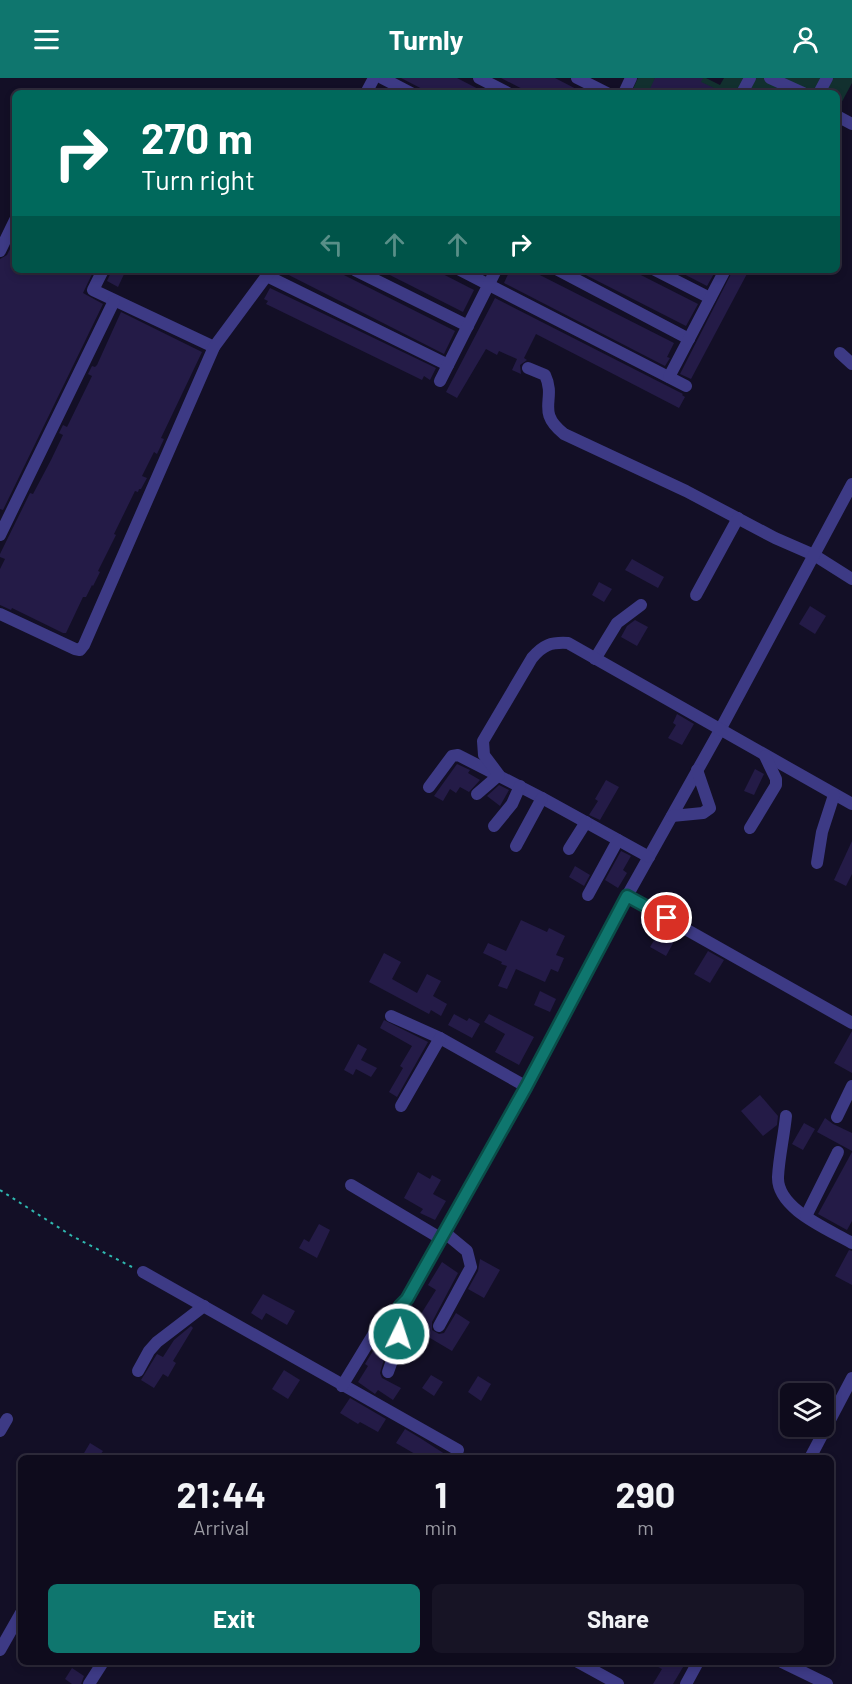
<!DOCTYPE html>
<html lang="en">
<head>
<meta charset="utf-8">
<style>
	:root { --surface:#0e0b1c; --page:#171425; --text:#f1f3f6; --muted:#9b9ba3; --line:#2e2b3b; --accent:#0f766e }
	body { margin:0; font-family:Barlow,sans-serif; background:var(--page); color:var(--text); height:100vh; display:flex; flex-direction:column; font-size:22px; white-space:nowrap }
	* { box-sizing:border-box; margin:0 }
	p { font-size:20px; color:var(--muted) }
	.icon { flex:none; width:33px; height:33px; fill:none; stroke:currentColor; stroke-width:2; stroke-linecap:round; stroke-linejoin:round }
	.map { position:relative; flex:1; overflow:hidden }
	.drawer { position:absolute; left:18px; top:1377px; width:816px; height:210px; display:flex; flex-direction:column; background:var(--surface); border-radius:9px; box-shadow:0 3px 9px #0003,0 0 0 2px var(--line) }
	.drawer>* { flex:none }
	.guide { position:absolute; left:12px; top:12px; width:828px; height:183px; border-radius:9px; box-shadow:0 3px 9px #0003,0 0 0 2px var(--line); background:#00695c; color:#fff; overflow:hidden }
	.buttons { position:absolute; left:780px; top:1305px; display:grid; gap:12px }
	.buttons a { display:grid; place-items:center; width:54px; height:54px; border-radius:9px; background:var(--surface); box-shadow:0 3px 9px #0003,0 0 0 2px var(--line); font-size:30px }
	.pin { position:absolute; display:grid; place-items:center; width:51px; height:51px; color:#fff; margin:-26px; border:3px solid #fff; border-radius:50%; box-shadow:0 2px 6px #0007 }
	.me { position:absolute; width:66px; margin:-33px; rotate:4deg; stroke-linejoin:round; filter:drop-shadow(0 0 4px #0008) }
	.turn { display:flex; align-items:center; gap:21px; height:126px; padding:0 30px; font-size:27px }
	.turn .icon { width:78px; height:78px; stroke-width:2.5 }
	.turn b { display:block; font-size:42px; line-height:51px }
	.lanes { display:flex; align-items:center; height:57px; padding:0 30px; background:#0003; justify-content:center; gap:30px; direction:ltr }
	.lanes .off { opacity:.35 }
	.eta { display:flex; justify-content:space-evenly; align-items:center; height:102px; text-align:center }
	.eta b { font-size:36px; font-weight:700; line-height:42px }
	.action { display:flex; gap:12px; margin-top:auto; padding:12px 30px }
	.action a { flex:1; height:69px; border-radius:9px; background:var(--accent); color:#fff; font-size:24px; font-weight:700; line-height:69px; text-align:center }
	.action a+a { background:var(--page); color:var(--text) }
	header { display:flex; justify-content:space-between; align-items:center; height:78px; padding:0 30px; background:var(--accent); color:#fff; font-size:27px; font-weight:700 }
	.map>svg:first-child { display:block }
	.green { fill:#12302f }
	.building { fill:#241b47 }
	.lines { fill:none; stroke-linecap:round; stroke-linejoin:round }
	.path { stroke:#2fb8b0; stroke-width:2; stroke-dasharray:3 4.5; stroke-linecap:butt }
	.minor { stroke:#3d3a85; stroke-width:12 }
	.route-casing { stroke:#0a4d48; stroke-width:15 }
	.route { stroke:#0f766e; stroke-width:10 }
</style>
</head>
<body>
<header><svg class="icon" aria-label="menu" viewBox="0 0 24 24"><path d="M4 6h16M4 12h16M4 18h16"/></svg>Turnly<svg class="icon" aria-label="person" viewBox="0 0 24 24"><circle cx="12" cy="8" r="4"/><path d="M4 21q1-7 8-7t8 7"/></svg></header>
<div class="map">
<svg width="852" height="1606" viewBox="0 0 852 1606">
	<rect width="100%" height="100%" fill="#130f26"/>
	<path class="green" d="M638,0H706L720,7L724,0H852V5L838,31L837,15H631Z"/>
	<g class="building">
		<path d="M401,0H457L486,15H430Z"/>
		<path d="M501,0H555L584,15H530Z"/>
		<path d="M655,0H703L701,4L725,15H648Z"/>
		<path d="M15,161V192H94L83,215L103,226L3,432L0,431V181L7,177Z"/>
		<path d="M112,192H126L118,209L107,203Z"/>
		<path d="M279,192H334L455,253L444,276Z"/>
		<path d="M380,192H435L474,212L463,234Z"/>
		<path d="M510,192H530L674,265L667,279L670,280L665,288L504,205Z"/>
		<path d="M576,192H631L698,226L686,248Z"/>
		<path d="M676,192H716L707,208Z"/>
		<path d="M733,192H749L691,301L680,296Z"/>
		<path d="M270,210L436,290L430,302L424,298L422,302L266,226L268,223L264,221Z"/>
		<path d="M495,220L683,316L682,317L685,319L679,330L536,256L524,280L527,282L520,287L521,296L512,292L517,281L499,273L497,277L486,271L457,320L446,314Z"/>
		<path d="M121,234L202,274L161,360L164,361L157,376L154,374L142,398L147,400L141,411H139L138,414L135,413L114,456L116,457L98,493L100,494L93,508L92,507L86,519H83L66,555H63L12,530L11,532L0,527V491L5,481L0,479V476L30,415L33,416L51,382L63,357L59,355L63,347L67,349L69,345L92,298L88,296L92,288L95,289L97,287Z"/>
		<path d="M632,481L664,499L658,510L625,492Z"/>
		<path d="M599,504L612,511L604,524L592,517Z"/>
		<path d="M810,528L826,538L815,556L799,546Z"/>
		<path d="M635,542L648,549L637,568L621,559L627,548Z"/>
		<path d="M677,636L694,646L682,667L668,660L676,647L673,645Z"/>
		<path d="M457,686L470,692L468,695L480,702L469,714L460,709L456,715L450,711L443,723L434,718Z"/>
		<path d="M755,691L764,696L754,717L744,713Z"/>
		<path d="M606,702L619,709L600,742L589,737L598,723L595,721Z"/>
		<path d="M499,707L509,712L500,728L487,718Z"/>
		<path d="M852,763V796L846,808L834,802Z"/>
		<path d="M621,773L631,778L623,792L627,795L618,810L605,802Z"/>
		<path d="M575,788L590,797L584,808L569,799Z"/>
		<path d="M521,842L547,854L549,850L565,858L556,877L564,880L558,894L551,891L545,904L516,891L507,911L498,908L507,888L501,886L502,884L483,875L488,865L506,873Z"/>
		<path d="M661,851L676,860L666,878L650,869Z"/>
		<path d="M708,873L724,882L710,905L694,896Z"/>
		<path d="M384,875L401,884L392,901L417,915L427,896L441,903L433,918L447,926L441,938L431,932L429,936L369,904Z"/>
		<path d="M540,913L556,921L550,934L534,927Z"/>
		<path d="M454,936L467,943L469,940L480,946L472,960L448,947Z"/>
		<path d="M489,936L534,959L519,987L495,974L505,956L484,944Z"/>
		<path d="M384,942L428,964L397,1019L389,1014L403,990L400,988L412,968L380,950Z"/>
		<path d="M852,953V995L834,985Z"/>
		<path d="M358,966L367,971L361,982L377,990L371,999L356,991L353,997L344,992Z"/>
		<path d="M760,1017L778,1038L777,1047L763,1058L741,1033Z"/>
		<path d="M825,1040L833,1046L852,1055V1073L817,1054Z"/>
		<path d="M804,1045L815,1051L803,1072L792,1066Z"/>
		<path d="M852,1074V1143L847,1152L818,1136Z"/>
		<path d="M418,1094L430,1101L432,1097L441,1102L433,1116L446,1123L435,1142L420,1135L423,1131L404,1120Z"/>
		<path d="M319,1146L330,1152L317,1180L299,1170L304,1161L309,1164Z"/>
		<path d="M849,1172L852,1173V1207L835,1198Z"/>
		<path d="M480,1181L500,1192L484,1220L468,1211L478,1193Z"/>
		<path d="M442,1184L458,1195L432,1244V1252L439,1256L444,1255L456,1235L470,1244L452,1273L408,1247L415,1233L421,1236L436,1212L428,1207Z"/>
		<path d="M263,1216L295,1233L287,1247L266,1235L262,1242L251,1235Z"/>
		<path d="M191,1248L193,1250L173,1283L176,1285L168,1299L163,1296L154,1310L141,1302L157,1276L163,1279L174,1262Z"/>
		<path d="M385,1267L388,1268L380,1295L382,1300L401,1310L393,1322L378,1312L375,1316L358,1304L368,1288L365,1286L373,1273L379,1277Z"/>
		<path d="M284,1292L300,1302L288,1321L272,1311Z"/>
		<path d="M431,1297L443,1304L434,1318L422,1310Z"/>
		<path d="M478,1298L491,1306L481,1323L468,1314Z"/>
		<path d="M350,1320L386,1341L378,1354L360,1344L358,1346L340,1335Z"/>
		<path d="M405,1351L420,1360L451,1380H412L415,1376L396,1365Z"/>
		<path d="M90,1365L103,1373L98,1380H81Z"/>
		<path d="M649,1584H686L673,1606H653L662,1591Z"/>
		<path d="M72,1590L84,1598L81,1606H72L65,1601Z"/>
	</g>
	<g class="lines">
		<path class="path" d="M0,1112L72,1158L132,1189"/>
		<g class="minor">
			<path d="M382,0L411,15"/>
			<path d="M479,0L508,15"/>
			<path d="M577,0L607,15"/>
			<path d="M770,0L803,15"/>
			<path d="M366,15L374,0"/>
			<path d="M624,15L631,0"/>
			<path d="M742,15L750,0"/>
			<path d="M819,15L827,0"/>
			<path d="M837,38L852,46"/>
			<path d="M0,173L15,142"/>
			<path d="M103,192L93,212L214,269"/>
			<path d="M355,192L468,248"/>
			<path d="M460,192L686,308"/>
			<path d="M558,192L689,261"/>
			<path d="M655,192L710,220"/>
			<path d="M267,198L448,287"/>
			<path d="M840,275L852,286"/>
			<path d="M528,290L545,297C557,322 535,333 564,356L686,413L775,460L814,477L852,501"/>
			<path d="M669,299L725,192"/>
			<path d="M440,303L496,192"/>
			<path d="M852,406L720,652L627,818L852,945"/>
			<path d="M0,457L114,223"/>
			<path d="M696,517L738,440"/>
			<path d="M0,536L75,571L80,572L84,567L214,269L271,192"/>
			<path d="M595,581L617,545L641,527"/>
			<path d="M429,709L452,678L458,677L542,720L649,779"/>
			<path d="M477,716L499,697L484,677L483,663L532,580C543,567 551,564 568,565L852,726"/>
			<path d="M672,738L703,735L710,730L697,692"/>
			<path d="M494,748L512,726L520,708"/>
			<path d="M750,750L776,707V701L765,678"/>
			<path d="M516,768L542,720"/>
			<path d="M569,771L586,744"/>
			<path d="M817,785L822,754L834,717"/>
			<path d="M588,817L618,762"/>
			<path d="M391,938L440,960L527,1009"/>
			<path d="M401,1028L440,960"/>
			<path d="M786,1038C784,1058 779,1079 778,1099C777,1131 828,1151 852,1165"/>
			<path d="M837,1039L852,1008"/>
			<path d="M351,1107L440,1160"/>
			<path d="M806,1138L838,1074"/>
			<path d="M143,1194L458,1372"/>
			<path d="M439,1248L471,1189L467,1173L444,1154"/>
			<path d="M138,1293L149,1273L157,1264L204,1228"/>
			<path d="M388,1294C396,1272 402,1252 400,1228"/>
			<path d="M342,1308L376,1252L407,1221L527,1009L627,818"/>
			<path d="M0,1353L7,1341"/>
			<path d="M810,1380L852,1300"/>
			<path d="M0,1572L21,1535"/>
			<path d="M578,1584L618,1606"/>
			<path d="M782,1584L827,1606"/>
			<path d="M89,1606L103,1584"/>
			<path d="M686,1606L698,1584"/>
		</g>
	</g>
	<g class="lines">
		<defs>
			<path id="route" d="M399,1256L402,1246L400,1228L407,1221L526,1009L627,818L667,840"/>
		</defs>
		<use href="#route" class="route-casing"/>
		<use href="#route" class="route"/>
	</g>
</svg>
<div class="buttons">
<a><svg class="icon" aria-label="layers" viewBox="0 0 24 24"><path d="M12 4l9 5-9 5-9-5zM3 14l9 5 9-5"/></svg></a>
</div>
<div class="pin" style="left:667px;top:840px;background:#d93025"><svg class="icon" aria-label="arrive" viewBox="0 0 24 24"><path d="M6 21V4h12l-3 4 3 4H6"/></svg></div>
<svg class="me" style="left:399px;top:1256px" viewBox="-20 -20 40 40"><circle r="17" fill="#0f766e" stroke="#fff" stroke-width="3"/><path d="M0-11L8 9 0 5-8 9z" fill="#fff"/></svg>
<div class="guide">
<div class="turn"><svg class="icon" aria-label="right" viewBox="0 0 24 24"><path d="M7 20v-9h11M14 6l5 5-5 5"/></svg><div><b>270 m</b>Turn right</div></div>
<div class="lanes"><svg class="icon off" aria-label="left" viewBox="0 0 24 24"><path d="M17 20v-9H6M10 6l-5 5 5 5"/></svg><svg class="icon off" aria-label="ahead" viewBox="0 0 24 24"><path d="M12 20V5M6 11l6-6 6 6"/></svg><svg class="icon off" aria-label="ahead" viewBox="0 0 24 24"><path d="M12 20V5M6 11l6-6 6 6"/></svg><svg class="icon" aria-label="right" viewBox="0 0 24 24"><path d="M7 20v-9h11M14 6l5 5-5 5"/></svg></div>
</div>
<section class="drawer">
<div class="eta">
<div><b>21:44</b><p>Arrival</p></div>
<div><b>1</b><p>min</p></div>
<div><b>290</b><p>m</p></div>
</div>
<div class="action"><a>Exit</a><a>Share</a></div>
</section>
</div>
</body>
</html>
